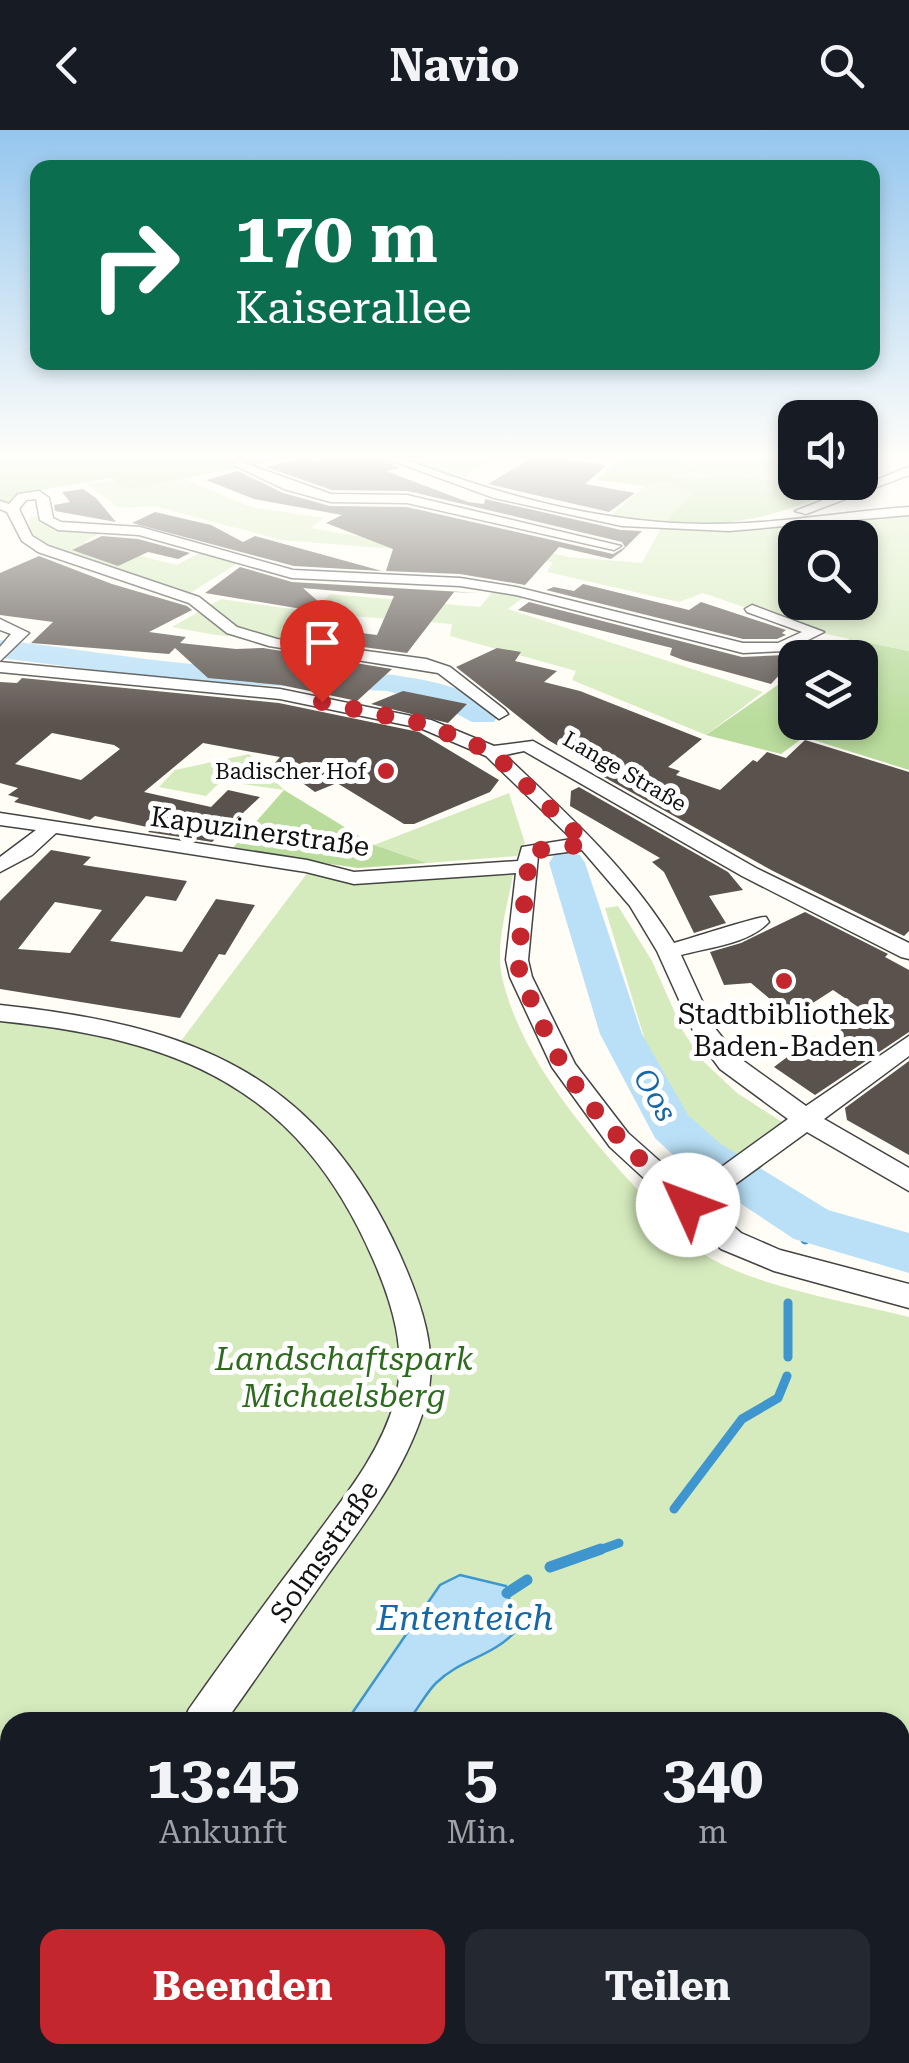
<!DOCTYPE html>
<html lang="de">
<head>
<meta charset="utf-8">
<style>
	:root { --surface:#171b24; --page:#242831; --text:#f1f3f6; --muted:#9ea1a6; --accent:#c4262e }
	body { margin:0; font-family:"Roboto Serif",serif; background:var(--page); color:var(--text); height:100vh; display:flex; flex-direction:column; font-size:38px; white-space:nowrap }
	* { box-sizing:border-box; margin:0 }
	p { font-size:32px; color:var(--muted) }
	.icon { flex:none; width:55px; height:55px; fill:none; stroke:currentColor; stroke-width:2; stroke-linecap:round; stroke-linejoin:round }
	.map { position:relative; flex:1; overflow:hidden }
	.details { position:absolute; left:0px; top:1582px; width:910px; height:352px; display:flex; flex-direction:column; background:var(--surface); border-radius:30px 30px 0 0; box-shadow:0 5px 15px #0003 }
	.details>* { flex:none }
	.banner { position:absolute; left:30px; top:30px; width:850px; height:210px; border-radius:20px; box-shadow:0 5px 15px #0003; background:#0b6e4f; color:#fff; overflow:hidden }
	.tools { position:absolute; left:778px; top:270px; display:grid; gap:20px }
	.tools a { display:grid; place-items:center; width:100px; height:100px; border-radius:20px; background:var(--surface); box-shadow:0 5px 15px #0003; font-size:50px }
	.pin { position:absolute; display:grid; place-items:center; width:85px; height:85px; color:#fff; margin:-102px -42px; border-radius:50% 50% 50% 0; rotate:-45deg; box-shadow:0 0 10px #0007 }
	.pin .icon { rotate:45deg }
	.me { position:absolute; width:110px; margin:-55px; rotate:313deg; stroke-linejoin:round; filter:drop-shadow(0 0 8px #0008) }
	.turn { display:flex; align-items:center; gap:35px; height:210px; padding:0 40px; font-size:45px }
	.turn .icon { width:130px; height:130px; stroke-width:2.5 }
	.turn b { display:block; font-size:70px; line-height:85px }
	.eta { display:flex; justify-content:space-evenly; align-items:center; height:170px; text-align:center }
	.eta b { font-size:60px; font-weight:700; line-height:70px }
	.action { display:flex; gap:20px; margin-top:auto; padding:20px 40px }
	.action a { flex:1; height:115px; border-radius:20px; background:var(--accent); color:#fff; font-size:40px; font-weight:700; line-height:115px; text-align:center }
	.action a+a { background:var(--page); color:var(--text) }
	header { display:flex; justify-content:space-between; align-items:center; height:130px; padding:0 40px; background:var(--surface); font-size:45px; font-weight:700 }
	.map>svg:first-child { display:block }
	.green { fill:#d5ebbd; fill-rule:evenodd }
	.forest { fill:#b9dc9c }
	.water { fill:#b9e0f7; stroke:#3f96cf; stroke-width:2.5 }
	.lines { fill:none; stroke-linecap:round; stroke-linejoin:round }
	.stream-far1 { stroke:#3f96cf; stroke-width:9 }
	.stream { stroke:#3f96cf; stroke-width:11 }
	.river { fill:#b9e0f7; fill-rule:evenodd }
	.building { fill:#5a524d; fill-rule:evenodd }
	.minor-casing { stroke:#444; stroke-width:3 }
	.minor { fill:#fff; fill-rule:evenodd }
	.route { stroke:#c4262e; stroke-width:18; stroke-dasharray:0 32.4 }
	.poi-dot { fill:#c4262e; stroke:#fff; stroke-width:4 }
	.labels { text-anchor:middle; stroke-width:10; stroke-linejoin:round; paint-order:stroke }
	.far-poi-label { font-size:22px; fill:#111; stroke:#fff; text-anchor:end }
	.far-street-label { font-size:22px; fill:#111; stroke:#fff }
	.street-label { font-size:28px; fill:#111; stroke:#fff }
	.poi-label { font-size:28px; fill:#111; stroke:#fff }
	.water-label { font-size:30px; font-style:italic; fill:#1768a6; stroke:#fff }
	.near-park-label { font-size:32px; font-style:italic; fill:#2f6b1f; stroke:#fff }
	.near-water-label { font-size:35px; font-style:italic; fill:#1768a6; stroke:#fff }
</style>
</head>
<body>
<header><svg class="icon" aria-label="back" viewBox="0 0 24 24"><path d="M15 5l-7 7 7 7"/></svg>Navio<svg class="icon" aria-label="search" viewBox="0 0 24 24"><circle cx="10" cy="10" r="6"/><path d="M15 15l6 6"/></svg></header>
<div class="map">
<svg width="909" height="1933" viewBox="0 0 909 1933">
	<rect width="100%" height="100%" fill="#fffdf5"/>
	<g class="green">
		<path d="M392,325H415L431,332L460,325H498L463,347L448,348Z"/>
		<path d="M754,325L780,350C761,351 750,347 733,346C706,345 698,354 671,345L697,340L668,326Z"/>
		<path d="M179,347L251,377L324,388L310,398L387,411L430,394L569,427L642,433L662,396L704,398L909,381V521L816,502L703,463L679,472L547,442L553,432L281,410L154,376L119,378L85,353ZM795,408H860V472H795Z"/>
		<path d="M667,351L692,364L664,393L611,385L645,356Z"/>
		<path d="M36,386L49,396L106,400L84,412L177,435L203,421L238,433L187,465L51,418L30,404L29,388Z"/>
		<path d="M495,459L523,468L508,479L763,562L706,605L572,550L576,541L450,506L452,494L313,483L287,511L216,505L172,497L221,469L313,482L330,464L480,477Z"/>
		<path d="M249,624L284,660L221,651L206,666L159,657L175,640Z"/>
		<path d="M509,663L525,713L517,726L427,733L374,715Z"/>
		<path d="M308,742L345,752L513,745C507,779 494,817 503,851C523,933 593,1012 649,1072C666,1090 684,1112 705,1125C756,1157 849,1172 909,1187V1933H0V890L49,894L175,919ZM10,1592H900V1925H10Z"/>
		<path d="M618,776L652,831L683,901L702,930L737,963L782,992L737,1026L696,1000L653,937L605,778Z"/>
	</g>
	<g class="forest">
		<path d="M0,325H303L125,360L112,348L28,362L9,375L0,372Z"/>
		<path d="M614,325H673L669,326L699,340L673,345C696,355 713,343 738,346C753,348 763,351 778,350L754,325H795V352L829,353L840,360C783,384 726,400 664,393L692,364L667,351L645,356L596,350L621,330Z"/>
		<path d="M850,509L909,521V640L804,607L781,624L706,605L795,543V592H860V528L820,527Z"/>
		<path d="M284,660L374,715L427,733L358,738L231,720Z"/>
	</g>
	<path class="water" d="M460,1445L506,1456L517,1500C491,1528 462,1528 436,1553C425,1564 417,1581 407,1592H346L440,1455Z"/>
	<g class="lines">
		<g class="stream-far1">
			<path d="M805,1110L812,1095"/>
			<path d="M788,1173V1227"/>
			<path d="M674,1379L742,1289L778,1268L787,1246"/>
			<path d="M594,1422L619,1413"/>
		</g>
		<g class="stream">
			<path d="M550,1437L601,1419"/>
			<path d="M507,1463L527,1450"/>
			<path d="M27,1933L34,1925"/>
		</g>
		<g class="river">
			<path d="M0,510C64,517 128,528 192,534C257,540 460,530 498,585L494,592H472L440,575L387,561L193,552L0,528Z"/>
			<path d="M567,722L580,725L585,733L642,904L688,985L721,1014L828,1080L909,1103V1143L794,1109L687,1038L655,1008L600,904L549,733L554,725Z"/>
		</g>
	</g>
	<g class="building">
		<path d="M344,325H373L400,338L386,341L468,372L484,374L485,369L621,400L642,401L622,421L611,429L559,417L525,455L460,444L386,441L393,419L326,393L342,385L254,369L206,350L238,341L283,363L330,376L407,377L613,424L625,417L622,412L408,361L332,360L266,337L304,328L314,332Z"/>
		<path d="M537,325L607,335L585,354L635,363L609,382L488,354Z"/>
		<path d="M83,359L96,368L116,392L55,381L54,375L70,372L62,362Z"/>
		<path d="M155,382L211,395L243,412L255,406L382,441L294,436L132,393Z"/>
		<path d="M102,406L138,409L190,423L178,429L148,422L118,436L72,420Z"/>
		<path d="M39,426L112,454L187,476L192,480L149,502L186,507L180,513L236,519L263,518L392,539L357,571L281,555L208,548L175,518L169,524L31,513L53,492L0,485V443Z"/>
		<path d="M240,437L292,452L479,463L454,462L407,523L297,508L320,482L205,463ZM303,458L394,466L377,505L353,502Z"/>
		<path d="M583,454L689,480L701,472L786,500L782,503L786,505L777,509H743L546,460L554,457L574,461Z"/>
		<path d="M529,472L742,527L786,525L810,513L843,524L842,528H795L771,554L683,530L670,525L672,518L518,480Z"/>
		<path d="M497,518L521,522L515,531L557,541L544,552L580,561L702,609L668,637L680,641L676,645L720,660L753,630L757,632L767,622L786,628L805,610L909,642V801L904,806L773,741L602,646L606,644L548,610L456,537Z"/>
		<path d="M22,548L279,573L419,602L499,650L490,662L414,694H404L337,653L315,662L275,633L280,627L203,613L144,662L211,677L228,660L260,667L212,712L148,702L152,698L95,686L90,690L14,672L19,668L8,665L18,658L0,653V552L17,553ZM52,603L114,615L120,619L81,650L15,634Z"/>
		<path d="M403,561L413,563L467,574L448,593L371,574Z"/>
		<path d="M579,657L728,742L743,760L709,766L726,793L694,803L664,742L652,732L660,728L570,676L571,661Z"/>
		<path d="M51,720L91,727L83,735L187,751L176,771L146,766L110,811L182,822L216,769L255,775L225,825L219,824L180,888L0,859V771ZM55,772L102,780L70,823L18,819Z"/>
		<path d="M805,782L888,824L885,827L909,840V902L815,965L774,937L815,906L823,911L867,883L833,860L791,887L751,853L724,855L710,822L741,813Z"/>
		<path d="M909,931V1025L847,990L845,978Z"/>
	</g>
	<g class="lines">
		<defs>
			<g id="minor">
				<path d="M377,325H393C492,363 597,393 704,394C772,395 841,382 909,377V385L729,401L622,396L494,368Z"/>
				<path d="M236,330L331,364L407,365L621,416L614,420L407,373L331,372L284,359L236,336Z"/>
				<path d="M909,337V345L806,384L795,381Z"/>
				<path d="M39,361L49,368L53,388L61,392L140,397L293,440L460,448L516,457L743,513H778L802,502L747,482L745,479L752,475L824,502L786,521L743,523L516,465L460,456L292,448L139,405L58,400L40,390L36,369L26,370L19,379L32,406L48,416L199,467L237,497L277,509L426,529L450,537L505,580L508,584L499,589L438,543L269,516L227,503L189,473L38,422L22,411L7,382L0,379V371L9,374L18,364Z"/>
				<path d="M0,489L29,503L0,531V517L11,504L0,500Z"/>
				<path d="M0,532L280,559L431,590L494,616L533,611L756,738L909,813V829L901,827L742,746L524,621L505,625C567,684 629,739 674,813C690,809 758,786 766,787L769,792C748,814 710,817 681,825L714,897L738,927L806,976L909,906V926L824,989L909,1038V1061L807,1002L708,1074L741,1103L780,1120L909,1154V1178L774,1141L721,1119L610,1017L552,937L510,847L506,830L516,743L354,754L306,742L56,703L32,725L0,742V727L36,700L0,695V683L307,730L354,742L518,731L522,717L572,709L486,626L420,598L280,569L0,542ZM582,720L630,776L657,821L695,905L720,939L788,989L691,1059L628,1003L575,934L532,847L528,830L538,726Z"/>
				<path d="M0,875C190,895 317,942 400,1125C420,1170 440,1223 426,1272C408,1336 367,1390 329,1443C294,1493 260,1543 225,1592H183L189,1579C227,1525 266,1472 306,1419C339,1373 380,1326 395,1270C408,1223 392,1172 373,1129C298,956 178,909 0,891Z"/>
				<path d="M10,1845V1900L0,1904V1849Z"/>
				<path d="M318,1925H370L367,1933H315Z"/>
				<path d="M603,1925H653L656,1933H606Z"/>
			</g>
		</defs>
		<use href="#minor" class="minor-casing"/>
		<use href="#minor" class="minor"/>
	</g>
	<linearGradient id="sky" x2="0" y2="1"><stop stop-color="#95c6ee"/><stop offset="0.55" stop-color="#fffefa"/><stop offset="1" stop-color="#fffefa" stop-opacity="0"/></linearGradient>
	<rect width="909" height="595" fill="url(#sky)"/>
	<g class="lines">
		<path class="route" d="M322,572L425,594L492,622L587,714L530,721L518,830L520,846C535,876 547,909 564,937C597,991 643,1032 688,1075"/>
	</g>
	<g class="poi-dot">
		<circle cx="386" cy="641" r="10"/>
		<circle cx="784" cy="851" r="10"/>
	</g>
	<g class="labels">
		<g class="far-poi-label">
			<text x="366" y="649">Badischer Hof</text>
		</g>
		<g class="far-street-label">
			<text transform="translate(625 641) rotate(30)" y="8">Lange Straße</text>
		</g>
		<g class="street-label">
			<text transform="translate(260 701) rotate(8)" y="10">Kapuzinerstraße</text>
			<text transform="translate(324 1421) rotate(-55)" y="10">Solmsstraße</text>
		</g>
		<g class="poi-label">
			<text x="784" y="894">Stadtbibliothek<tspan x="784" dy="32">Baden-Baden</tspan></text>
		</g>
		<g class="water-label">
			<text transform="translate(655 965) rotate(60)" y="10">Oos</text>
		</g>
		<g class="near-park-label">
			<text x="344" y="1240">Landschaftspark<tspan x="344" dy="37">Michaelsberg</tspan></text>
		</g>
		<g class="near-water-label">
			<text x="465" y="1500">Ententeich</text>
		</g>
	</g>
</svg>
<div class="tools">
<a><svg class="icon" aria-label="sound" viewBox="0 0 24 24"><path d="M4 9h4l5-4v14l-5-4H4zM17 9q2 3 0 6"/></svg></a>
<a><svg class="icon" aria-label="search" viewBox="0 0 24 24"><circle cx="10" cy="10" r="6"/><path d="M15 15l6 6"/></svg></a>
<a><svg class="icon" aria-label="layers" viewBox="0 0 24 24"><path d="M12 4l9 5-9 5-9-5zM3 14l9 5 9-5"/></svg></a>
</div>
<div class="pin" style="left:322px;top:572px;background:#d93025"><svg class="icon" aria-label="arrive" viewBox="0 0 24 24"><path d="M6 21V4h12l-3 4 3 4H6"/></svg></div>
<svg class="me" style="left:688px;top:1075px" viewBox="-20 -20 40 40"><circle r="19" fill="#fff"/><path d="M0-13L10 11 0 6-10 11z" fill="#c4262e"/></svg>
<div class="banner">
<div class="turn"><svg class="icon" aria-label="right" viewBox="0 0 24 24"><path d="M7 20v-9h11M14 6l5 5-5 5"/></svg><div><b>170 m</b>Kaiserallee</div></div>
</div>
<section class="details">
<div class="eta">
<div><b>13:45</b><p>Ankunft</p></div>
<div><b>5</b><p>Min.</p></div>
<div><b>340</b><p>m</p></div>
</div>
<div class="action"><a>Beenden</a><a>Teilen</a></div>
</section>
</div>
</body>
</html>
